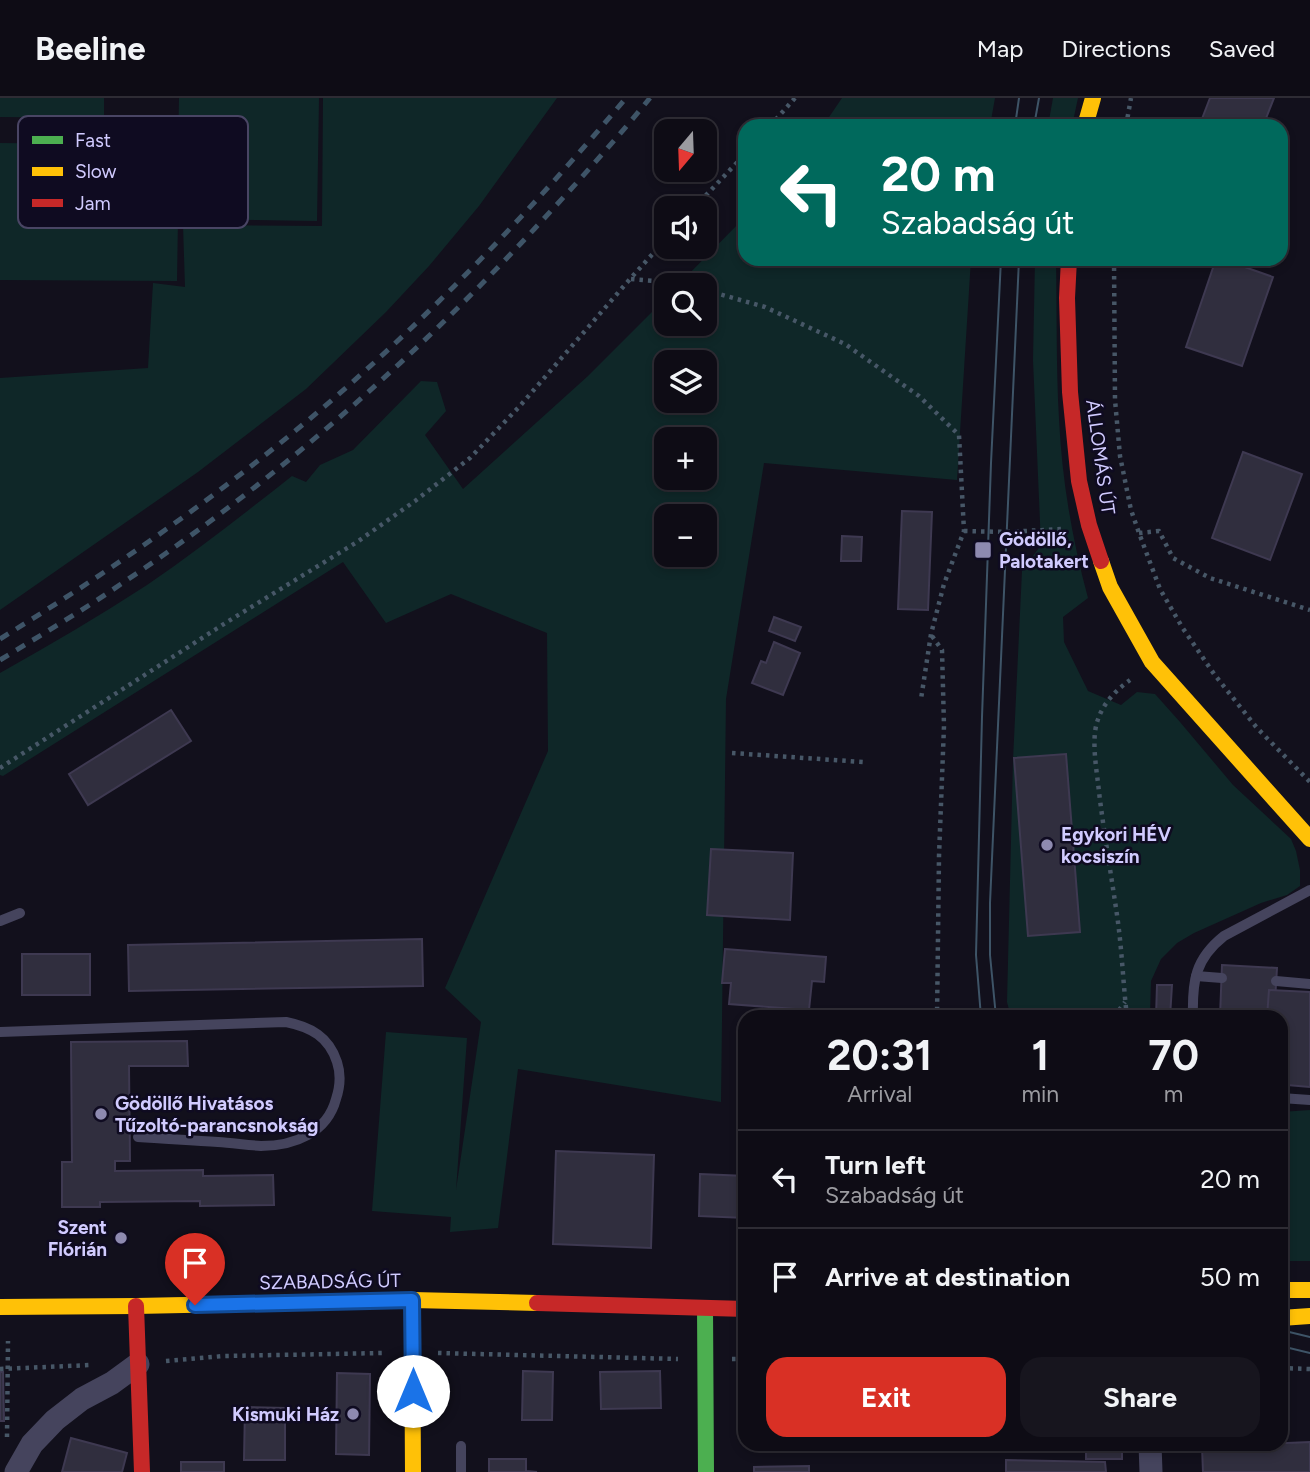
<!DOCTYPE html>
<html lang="en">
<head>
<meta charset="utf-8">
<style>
	:root { --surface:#0e0c15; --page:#17151e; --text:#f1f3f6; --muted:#9b9ba0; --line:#2e2c34; --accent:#d93025 }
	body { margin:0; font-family:Figtree,sans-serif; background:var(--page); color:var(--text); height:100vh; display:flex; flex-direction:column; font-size:26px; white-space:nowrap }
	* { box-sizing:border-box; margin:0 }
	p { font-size:23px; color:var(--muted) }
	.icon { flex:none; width:38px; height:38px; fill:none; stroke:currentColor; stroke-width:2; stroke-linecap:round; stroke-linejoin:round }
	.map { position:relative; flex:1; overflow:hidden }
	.drawer { position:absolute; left:738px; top:912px; width:550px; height:441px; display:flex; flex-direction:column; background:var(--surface); border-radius:21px; box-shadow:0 4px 10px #0003,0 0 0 2px var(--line) }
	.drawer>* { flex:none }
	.top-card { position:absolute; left:738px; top:21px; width:550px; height:147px; border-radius:21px; box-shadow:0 4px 10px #0003,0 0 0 2px var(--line); background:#00695c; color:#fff; overflow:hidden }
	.needle { width:46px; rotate:199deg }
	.controls { position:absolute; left:654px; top:21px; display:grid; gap:14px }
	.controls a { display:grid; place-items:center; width:63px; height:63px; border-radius:14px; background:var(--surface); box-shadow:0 4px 10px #0003,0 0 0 2px var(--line); font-size:35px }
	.pin { position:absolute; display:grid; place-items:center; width:60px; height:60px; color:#fff; margin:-72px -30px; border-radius:50% 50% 50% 0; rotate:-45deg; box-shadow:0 0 7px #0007 }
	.pin .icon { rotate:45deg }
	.me { position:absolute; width:77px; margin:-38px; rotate:0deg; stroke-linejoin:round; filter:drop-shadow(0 0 5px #0008) }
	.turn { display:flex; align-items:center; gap:24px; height:147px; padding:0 28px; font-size:32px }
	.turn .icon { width:91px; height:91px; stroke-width:2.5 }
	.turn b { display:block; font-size:49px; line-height:60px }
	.eta { display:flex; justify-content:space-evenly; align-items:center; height:119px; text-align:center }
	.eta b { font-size:42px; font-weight:700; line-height:49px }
	.button { display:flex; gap:14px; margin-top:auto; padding:14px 28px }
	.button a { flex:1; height:80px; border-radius:21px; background:var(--accent); color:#fff; font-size:28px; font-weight:700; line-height:80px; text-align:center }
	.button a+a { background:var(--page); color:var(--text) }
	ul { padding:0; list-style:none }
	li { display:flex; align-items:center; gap:21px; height:98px; padding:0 28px; border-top:2px solid var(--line) }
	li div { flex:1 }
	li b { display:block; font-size:26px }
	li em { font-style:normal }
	header { display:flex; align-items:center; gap:42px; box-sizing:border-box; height:98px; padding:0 35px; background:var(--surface); border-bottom:2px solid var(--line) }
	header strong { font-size:33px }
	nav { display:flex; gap:38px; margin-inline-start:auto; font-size:24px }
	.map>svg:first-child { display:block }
	.green { fill:#0f2728; fill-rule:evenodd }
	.building { fill:#302e3e; stroke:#3e3951; stroke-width:2 }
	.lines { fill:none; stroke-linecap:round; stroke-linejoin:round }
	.path { stroke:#475767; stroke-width:4.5; stroke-dasharray:3.5 5; stroke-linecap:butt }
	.lane { stroke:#45445d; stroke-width:10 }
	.street { stroke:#45445d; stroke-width:23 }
	.fast { stroke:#4caf50; stroke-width:16 }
	.slow { stroke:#ffc107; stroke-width:16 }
	.jam { stroke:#c62828; stroke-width:16 }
	.tram { stroke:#3e5467; stroke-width:2 }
	.rail { stroke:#3e5467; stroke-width:5; stroke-dasharray:10 9; stroke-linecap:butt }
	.route-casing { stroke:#114b97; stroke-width:18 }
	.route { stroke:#1a73e8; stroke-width:12 }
	.poi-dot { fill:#8e8ab0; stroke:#0f0b21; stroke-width:2.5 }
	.labels { text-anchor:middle; stroke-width:5; stroke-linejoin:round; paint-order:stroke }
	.street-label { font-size:19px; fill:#d1cbff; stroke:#0f0b21 }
	.poi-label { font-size:19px; font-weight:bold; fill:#d1cbff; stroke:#0f0b21; text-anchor:start }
	.key { fill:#0f0b21; stroke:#494564; stroke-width:2 }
	.key-label { font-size:19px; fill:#d1cbff }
</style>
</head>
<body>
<header>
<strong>Beeline</strong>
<nav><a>Map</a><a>Directions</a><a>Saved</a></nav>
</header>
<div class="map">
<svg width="1310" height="1374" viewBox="0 0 1310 1374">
	<rect width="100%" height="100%" fill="#12101c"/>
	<g class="green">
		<path d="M0,0H104V20L0,19Z"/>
		<path d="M179,0H319L317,123L178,121L177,183L0,182V45L178,47V54Z"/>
		<path d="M323,0H557L479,108L429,168L386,214L306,291L198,374L0,512V280L148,270L153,185L185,189L183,127L322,128Z"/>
		<path d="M842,0H995L990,28H823Z"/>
		<path d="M1053,0H1078L1072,28H1048Z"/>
		<path d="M745,119L746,161H971L957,382L764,365L726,601L721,1004L518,971L498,1130L450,1134L451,1119L372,1113L386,934L467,940L456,1092L481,924L445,890L548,653L547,535L451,496L386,525L343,464L3,678L0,677V575C50,547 99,518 147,487C197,453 245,415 292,378L306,384L320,367L353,352L421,283L437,284L446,313L425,337L463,391L588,278L667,199V226H705V187H678ZM667,264H705V303H667ZM667,341H705V380H667ZM667,418H705V457H667Z"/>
		<path d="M1035,161H1056C1057,214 1056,268 1059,321C1062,382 1072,441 1088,500L1063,519L1064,544L1088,593L1121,607L1137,594L1155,596L1180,624L1233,687L1291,741L1296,753L1300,772V788L1287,797L1261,805L1194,835L1177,845L1161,861L1151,883L1150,919H1011L1007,904L1013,662L1022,473L1041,447L1033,262Z"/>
		<path d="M1310,1012V1163H1281V1014Z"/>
	</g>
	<g class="building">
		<path d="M1210,0H1274L1263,28H1204L1200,26Z"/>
		<path d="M1216,161H1222L1273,179L1242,268L1186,249Z"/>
		<path d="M1243,354L1302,376L1270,462L1212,440Z"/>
		<path d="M902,413L932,414L928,512L898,511Z"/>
		<path d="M842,438L862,439L861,463H841Z"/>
		<path d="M774,519L801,529L795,543L769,533Z"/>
		<path d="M774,544L800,555L783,597L752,585L761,563L766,565Z"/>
		<path d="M171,612L191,643L88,707L69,676Z"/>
		<path d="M1066,656L1080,834L1028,838L1014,660Z"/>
		<path d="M711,751L793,755L790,822L707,817Z"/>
		<path d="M422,841L423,888L129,893L128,847Z"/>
		<path d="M725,851L826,859L824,884L812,883L809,912L729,906L731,885H722Z"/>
		<rect x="22" y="856" width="68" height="41"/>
		<path d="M1222,867L1277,870L1274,919H1220Z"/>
		<path d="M1157,887H1172L1170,919H1156Z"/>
		<path d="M1269,892L1310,894V989L1287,987L1281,984V919H1267Z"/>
		<path d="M187,943L188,968H129L130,1063H115V1073L203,1072V1078L273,1077L274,1107L200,1108V1103L100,1104V1109H62V1064H72L71,944Z"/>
		<path d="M556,1053L654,1057L651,1150L553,1146Z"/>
		<path d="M700,1076L746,1078V1120L699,1118Z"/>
		<path d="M523,1273L553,1274L552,1322H522Z"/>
		<path d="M660,1273L661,1310L601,1311L600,1274Z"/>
		<path d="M0,1274H3L4,1323H0Z"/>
		<path d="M337,1275L370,1276L369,1357L336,1356Z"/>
		<path d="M245,1309L285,1310V1362H244Z"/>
		<path d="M71,1340L127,1355L122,1374H62Z"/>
		<path d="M1310,1344V1374H1203L1202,1349Z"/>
		<rect x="1086" y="1346" width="36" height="15"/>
		<path d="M489,1361H526V1373L537,1374H489Z"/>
		<path d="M1006,1362L1105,1364L1106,1374H1006Z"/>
		<rect x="181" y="1364" width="43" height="10"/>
		<path d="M809,1368V1374H754V1369Z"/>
	</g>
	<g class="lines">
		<g class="path">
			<path d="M770,28L795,0"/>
			<path d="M1126,28L1131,0"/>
			<path d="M694,110L746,55"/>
			<path d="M1114,161L1115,302L1120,358L1131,412L1139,435L1160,491L1182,529L1214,576L1257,630L1310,684"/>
			<path d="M631,181L680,185L690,187"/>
			<path d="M705,192L765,209L845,246L919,298L959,337L964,433L944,486L931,536L921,601"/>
			<path d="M964,433L1007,434L1061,431"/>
			<path d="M1139,435L1159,433L1173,460L1210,480L1310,512"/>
			<path d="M932,538L942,552L944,628L939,758L937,919"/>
			<path d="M732,655L863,664"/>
			<path d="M0,670L227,524L357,444L415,403L470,360L519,309L630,181L667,140"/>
			<path d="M1114,919L1125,904"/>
			<path d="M1127,919C1123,885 1122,851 1117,817C1111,776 1104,735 1099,694C1097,674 1093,654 1095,634C1098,611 1112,595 1130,582"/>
			<path d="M438,1255L678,1261"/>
			<path d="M732,1261H746"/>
			<path d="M166,1263L224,1258L384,1255"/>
			<path d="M1281,1270L1310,1271"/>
			<path d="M0,1271L91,1267"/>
			<path d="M7,1339L8,1243"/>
		</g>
		<g class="lane">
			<path d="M0,823L20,815"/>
			<path d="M1196,878L1222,880"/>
			<path d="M1276,883L1310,886"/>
			<path d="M1193,919C1192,883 1195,861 1224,838L1310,792"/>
			<path d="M0,934L286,924C311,929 329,939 337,964C341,976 340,989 336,1001C327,1035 294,1048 261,1048C247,1047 232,1045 218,1044C192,1042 165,1041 138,1039"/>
			<path d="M1281,1000L1310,1002"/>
			<path d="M461,1348V1374"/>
		</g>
		<g class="street">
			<path d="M1150,1346L1151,1374"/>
			<path d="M16,1374L32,1346L55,1322L82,1301L112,1285L138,1266"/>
		</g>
		<path class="fast" d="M705,1210L706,1374"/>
		<g class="slow">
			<path d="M1085,28L1093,0"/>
			<path d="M1101,463L1110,489L1152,564L1310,741"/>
			<path d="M1281,1192H1310"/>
			<path d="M412,1202L413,1374"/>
			<path d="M0,1209L136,1208L412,1202L537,1205"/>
			<path d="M1281,1220L1310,1218"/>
		</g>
		<g class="jam">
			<path d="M1069,161L1067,200L1070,294L1079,383L1089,427L1101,463"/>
			<path d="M537,1205L746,1211"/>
			<path d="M136,1208L142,1374"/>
		</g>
		<g class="tram">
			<path d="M1015,28L1019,0"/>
			<path d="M1034,28L1039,0"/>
			<path d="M981,919L976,857L982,619L991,365L1001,161"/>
			<path d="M996,919L990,857V805L1019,161"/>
			<path d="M1281,1232L1310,1239"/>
			<path d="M1281,1248L1310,1255"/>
		</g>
		<g class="rail">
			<path d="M0,541C138,456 271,361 390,250C474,172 552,88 626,0"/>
			<path d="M0,562C41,537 82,513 121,486C274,384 413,262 538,127C576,86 614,44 650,0"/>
		</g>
	</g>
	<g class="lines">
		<defs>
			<path id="route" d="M195,1207L412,1202L413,1293"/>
		</defs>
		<use href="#route" class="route-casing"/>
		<use href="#route" class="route"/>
	</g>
	<g class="poi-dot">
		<rect x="974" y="443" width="18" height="18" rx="3.5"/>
		<circle cx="1047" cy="747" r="7"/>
		<circle cx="101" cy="1016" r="7"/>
		<circle cx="121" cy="1140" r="7"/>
		<circle cx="353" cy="1316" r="7"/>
	</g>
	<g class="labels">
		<g class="street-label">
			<text transform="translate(1101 359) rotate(82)" y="7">ÁLLOMÁS ÚT</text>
			<text transform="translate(330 1183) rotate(-1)" y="7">SZABADSÁG ÚT</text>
		</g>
		<g class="poi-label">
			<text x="999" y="448">Gödöllő,<tspan x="999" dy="22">Palotakert</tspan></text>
			<text x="1061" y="743">Egykori HÉV<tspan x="1061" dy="22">kocsiszín</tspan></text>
			<text x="115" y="1012">Gödöllő Hivatásos<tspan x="115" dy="22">Tűzoltó-parancsnokság</tspan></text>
			<text x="107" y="1136" text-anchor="end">Szent<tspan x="107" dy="22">Flórián</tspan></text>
			<text x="339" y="1323" text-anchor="end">Kismuki Ház</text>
		</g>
	</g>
	<rect x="18" y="18" width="230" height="112" rx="10" class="key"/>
	<rect x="32" y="38" width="31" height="8" fill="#4caf50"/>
	<rect x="32" y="69" width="31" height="9" fill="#ffc107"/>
	<rect x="32" y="101" width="31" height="8" fill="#c62828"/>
	<g class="key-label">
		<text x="75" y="49">Fast</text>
		<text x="75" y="80">Slow</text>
		<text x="75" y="112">Jam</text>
	</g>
</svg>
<div class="controls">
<a><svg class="needle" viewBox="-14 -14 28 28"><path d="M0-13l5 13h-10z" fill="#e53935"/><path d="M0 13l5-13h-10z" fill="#9b9ba0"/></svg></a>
<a><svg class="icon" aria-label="sound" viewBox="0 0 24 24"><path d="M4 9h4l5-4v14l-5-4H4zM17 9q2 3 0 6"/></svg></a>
<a><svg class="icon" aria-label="search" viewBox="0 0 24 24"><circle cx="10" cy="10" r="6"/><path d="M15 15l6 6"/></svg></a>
<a><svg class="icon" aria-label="layers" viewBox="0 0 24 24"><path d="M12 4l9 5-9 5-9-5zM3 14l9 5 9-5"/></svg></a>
<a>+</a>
<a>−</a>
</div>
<div class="pin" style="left:195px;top:1207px;background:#d93025"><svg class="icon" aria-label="arrive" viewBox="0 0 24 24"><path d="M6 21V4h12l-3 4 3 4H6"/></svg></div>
<svg class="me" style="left:413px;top:1293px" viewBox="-20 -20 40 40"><circle r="19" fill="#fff"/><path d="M0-13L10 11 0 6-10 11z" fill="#1a73e8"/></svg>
<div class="top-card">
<div class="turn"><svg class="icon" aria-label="left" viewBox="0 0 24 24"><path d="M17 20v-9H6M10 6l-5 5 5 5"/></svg><div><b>20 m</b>Szabadság út</div></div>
</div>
<section class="drawer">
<div class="eta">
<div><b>20:31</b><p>Arrival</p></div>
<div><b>1</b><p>min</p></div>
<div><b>70</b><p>m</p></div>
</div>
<ul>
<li><svg class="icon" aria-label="left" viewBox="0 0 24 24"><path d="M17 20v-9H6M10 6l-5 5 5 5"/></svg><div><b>Turn left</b><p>Szabadság út</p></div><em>20 m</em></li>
<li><svg class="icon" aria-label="arrive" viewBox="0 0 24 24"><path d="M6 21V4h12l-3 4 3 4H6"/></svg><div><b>Arrive at destination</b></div><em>50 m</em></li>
</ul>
<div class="button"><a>Exit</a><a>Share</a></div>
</section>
</div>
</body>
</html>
